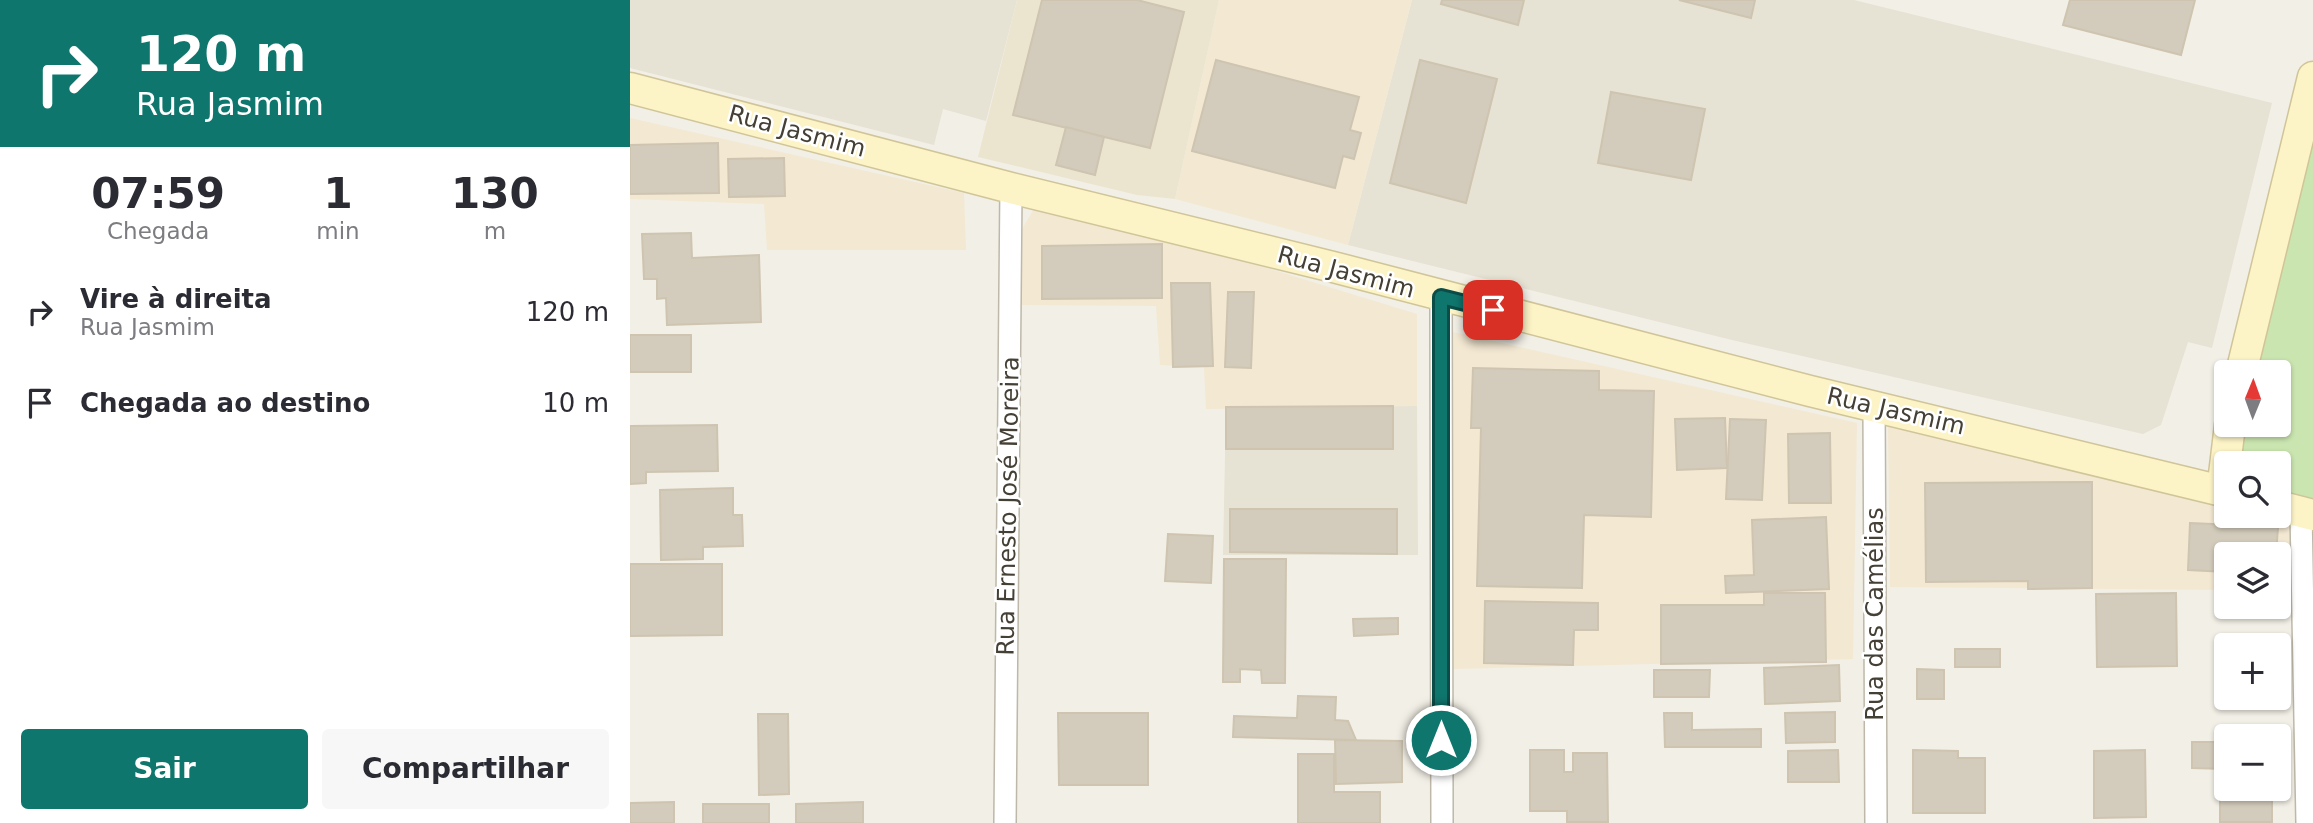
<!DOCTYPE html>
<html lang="pt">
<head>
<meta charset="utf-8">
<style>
	:root { --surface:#fff; --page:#f7f7f7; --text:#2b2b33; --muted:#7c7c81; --accent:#0f766e }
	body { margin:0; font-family:"DejaVu Sans",sans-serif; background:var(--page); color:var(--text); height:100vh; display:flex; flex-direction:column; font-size:26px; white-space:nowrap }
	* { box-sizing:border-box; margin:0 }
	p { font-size:23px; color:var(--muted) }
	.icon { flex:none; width:38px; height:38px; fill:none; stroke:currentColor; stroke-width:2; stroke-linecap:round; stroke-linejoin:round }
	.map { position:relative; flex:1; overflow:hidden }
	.details { display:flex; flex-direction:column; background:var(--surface); width:630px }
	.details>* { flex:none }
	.hud { background:#0f766e; color:#fff; overflow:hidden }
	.needle { width:46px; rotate:1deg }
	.tools { position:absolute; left:1584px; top:360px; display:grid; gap:14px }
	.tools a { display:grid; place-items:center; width:77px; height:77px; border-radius:7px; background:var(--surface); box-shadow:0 2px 5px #0004; font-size:35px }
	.pin { position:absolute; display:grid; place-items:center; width:60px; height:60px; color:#fff; margin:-30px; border-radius:14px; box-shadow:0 4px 10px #0006 }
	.me { position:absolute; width:77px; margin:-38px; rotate:0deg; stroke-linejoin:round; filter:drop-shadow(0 0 5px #0008) }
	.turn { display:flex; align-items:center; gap:24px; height:147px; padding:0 21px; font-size:32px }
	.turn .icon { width:91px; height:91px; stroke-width:2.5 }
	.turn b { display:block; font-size:49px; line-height:60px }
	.eta { display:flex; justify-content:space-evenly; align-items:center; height:119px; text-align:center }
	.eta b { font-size:42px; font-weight:700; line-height:49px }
	.cta { display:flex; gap:14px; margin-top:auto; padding:14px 21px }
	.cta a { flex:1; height:80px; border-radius:7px; background:var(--accent); color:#fff; font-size:28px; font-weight:700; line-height:80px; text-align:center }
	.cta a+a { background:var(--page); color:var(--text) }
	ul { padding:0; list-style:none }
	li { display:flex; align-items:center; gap:21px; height:91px; padding:0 21px }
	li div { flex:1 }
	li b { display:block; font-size:26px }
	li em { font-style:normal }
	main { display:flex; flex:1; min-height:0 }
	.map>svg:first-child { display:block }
	.residential { fill:#e6e2d4 }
	.commercial { fill:#f3e8d2 }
	.education { fill:#ebe5d0 }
	.green { fill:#cae5b0 }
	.building { fill:#d3ccbc; stroke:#cec4b0; stroke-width:2 }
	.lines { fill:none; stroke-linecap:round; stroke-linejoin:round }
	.street-casing { stroke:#bdb8a9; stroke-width:24 }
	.secondary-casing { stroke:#d0c598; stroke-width:33 }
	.street { stroke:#fff; stroke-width:21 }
	.secondary { stroke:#fcf3c6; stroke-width:30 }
	.route-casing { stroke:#0a4d48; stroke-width:18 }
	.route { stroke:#0f766e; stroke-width:12 }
	.labels { text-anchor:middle; stroke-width:5; stroke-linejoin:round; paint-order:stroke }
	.street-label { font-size:24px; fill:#454036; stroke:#fff }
</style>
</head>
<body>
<main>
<section class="details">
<div class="hud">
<div class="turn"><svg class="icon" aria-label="right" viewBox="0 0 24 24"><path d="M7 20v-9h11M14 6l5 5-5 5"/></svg><div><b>120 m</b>Rua Jasmim</div></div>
</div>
<div class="eta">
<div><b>07:59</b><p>Chegada</p></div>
<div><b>1</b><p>min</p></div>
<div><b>130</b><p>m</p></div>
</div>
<ul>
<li><svg class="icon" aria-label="right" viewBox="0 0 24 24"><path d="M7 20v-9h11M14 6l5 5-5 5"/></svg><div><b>Vire à direita</b><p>Rua Jasmim</p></div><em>120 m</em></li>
<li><svg class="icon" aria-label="arrive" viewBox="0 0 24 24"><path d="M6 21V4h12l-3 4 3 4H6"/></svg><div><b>Chegada ao destino</b></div><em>10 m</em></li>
</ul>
<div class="cta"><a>Sair</a><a>Compartilhar</a></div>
</section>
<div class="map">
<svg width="1683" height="823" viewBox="0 0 1683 823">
	<rect width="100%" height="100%" fill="#f2efe6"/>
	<g class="residential">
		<path d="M0,0H387L356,121L313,109L304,145L0,68Z"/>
		<path d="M782,0H1224L1642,103L1582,348L1558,342L1531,425L1513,434L1102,340L718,245Z"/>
		<path d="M787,406L788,555H593L596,407Z"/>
	</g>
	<g class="commercial">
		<path d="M589,0H782L718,245L545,199Z"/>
		<path d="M0,118L334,193L336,250H137L134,204L0,199Z"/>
		<path d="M404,209L542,239L787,314V406L576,409L574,367L530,365L526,306L391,305L392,229Z"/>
		<path d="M823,332L1227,423L1223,659L823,669Z"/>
		<path d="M1258,426L1596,508V516H1627L1664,526L1661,591L1649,590L1648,555H1596V590L1260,587Z"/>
	</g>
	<path class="education" d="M387,0H589L545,199L507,195L348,157Z"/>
	<path class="green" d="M1683,77V515L1649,506L1648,464H1596L1600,425H1648V373H1611Z"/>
	<g class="building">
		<path d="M412,0H507L554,12L520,148L383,115Z"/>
		<path d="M812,0H894L888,25L811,4Z"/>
		<path d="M1049,0H1125L1121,18Z"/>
		<path d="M1440,0H1565L1551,55L1433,25Z"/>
		<path d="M586,60L729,97L720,130L731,133L724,159L713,156L705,188L562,151Z"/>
		<path d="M790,60L867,79L836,203L760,183Z"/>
		<path d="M981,92L1075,109L1061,180L968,163Z"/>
		<path d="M436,127L474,137L465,175L426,165Z"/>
		<path d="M88,143L89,193L0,194V145Z"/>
		<path d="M154,158L155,196L99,197L98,159Z"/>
		<path d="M61,233L62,258L129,255L131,322L37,325L36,298L27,299V279H14L12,234Z"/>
		<path d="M532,244V298L412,299V246Z"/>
		<path d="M541,283H580L583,366L543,367Z"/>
		<path d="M598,292H624L621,368L595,367Z"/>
		<rect x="0" y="335" width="61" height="37"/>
		<path d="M843,368L969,371V390L1024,391L1021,517L954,515L952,588L847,586L851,428H841Z"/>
		<path d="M763,406V449H596V407Z"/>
		<path d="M1095,418L1097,468L1047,470L1045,419Z"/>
		<path d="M1100,419L1136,420L1132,500L1096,499Z"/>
		<path d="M87,425L88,471L16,472V483L0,484V426Z"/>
		<path d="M1200,433L1201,503H1159L1158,434Z"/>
		<path d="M1462,482V588L1398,589V581L1296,582L1295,483Z"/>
		<path d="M103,488V515H112L113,546L73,547V559L31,560L30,490Z"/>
		<path d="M600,509H767V554L600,552Z"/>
		<path d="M1196,517L1199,589L1096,593L1095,576L1124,575L1122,520Z"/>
		<path d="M1560,523L1648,527L1646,555H1596V572L1558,570Z"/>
		<path d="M538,534L583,536L581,583L535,581Z"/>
		<path d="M594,559H656L655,683H632L631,670L610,669V682H593Z"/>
		<path d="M0,564H92V635L0,636Z"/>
		<path d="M1134,593H1195L1196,662L1031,664V605H1134Z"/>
		<path d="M1546,593L1547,666L1467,667L1466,594Z"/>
		<path d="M855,601L968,603V630H944L943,665L854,663Z"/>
		<path d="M768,618V634L724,636L723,619Z"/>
		<rect x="1325" y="649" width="45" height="18"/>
		<path d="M1209,665L1210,701L1135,704L1134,668Z"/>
		<path d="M1287,669L1314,670V699H1287Z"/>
		<path d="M1024,670H1080L1079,697H1024Z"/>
		<path d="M668,696L706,697L705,720L718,721L726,740L603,737L604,716L667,718Z"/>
		<path d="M1205,712V742L1156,743L1155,713Z"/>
		<path d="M428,713H518V785H429Z"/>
		<path d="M1034,713H1062V730L1131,729V747H1035Z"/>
		<path d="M128,714H158L159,794L129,795Z"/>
		<path d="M705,740L772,741V782L706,784Z"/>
		<path d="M1562,742H1596V769L1562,768Z"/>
		<path d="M900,750H934V772H943V753H977L978,822H937V811H900Z"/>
		<path d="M1208,750L1209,782H1158V751Z"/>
		<path d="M1283,750L1328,751V758H1355V813H1283Z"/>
		<path d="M1515,750L1516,817L1464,818V751Z"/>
		<path d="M668,754H704V792H750V823H668Z"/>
		<path d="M1590,777H1596V789H1642V822H1590Z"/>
		<path d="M44,802V823H0V803Z"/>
		<path d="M233,802V823H166V804Z"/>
		<rect x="73" y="804" width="66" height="19"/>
	</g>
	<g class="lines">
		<defs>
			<g id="street">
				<path d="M811,297L812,823"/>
				<path d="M1244,405L1246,823"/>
				<path d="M1671,512L1677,823"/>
				<path d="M375,823L381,188"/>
			</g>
			<g id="secondary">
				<path d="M0,88L381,188L703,267L1180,391L1596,492"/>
				<path d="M1611,373L1683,77"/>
				<path d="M1592,491L1600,425"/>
				<path d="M1648,506L1683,515"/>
			</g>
		</defs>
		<use href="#street" class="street-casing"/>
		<use href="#secondary" class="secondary-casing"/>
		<use href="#street" class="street"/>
		<use href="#secondary" class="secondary"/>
	</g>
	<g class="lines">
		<defs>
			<path id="route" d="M811,740V297L863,310"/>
		</defs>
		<use href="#route" class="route-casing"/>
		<use href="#route" class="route"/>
	</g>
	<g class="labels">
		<g class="street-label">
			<text transform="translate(167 131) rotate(15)" y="8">Rua Jasmim</text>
			<text transform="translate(716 272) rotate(15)" y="8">Rua Jasmim</text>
			<text transform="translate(1266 411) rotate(13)" y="8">Rua Jasmim</text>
			<text transform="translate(378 506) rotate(-89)" y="8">Rua Ernesto José Moreira</text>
			<text transform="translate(1245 614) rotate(-90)" y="8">Rua das Camélias</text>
		</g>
	</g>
</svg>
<div class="tools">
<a><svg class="needle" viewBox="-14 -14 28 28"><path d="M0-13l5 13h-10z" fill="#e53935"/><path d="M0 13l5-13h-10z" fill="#7c7c81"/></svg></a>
<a><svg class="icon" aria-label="search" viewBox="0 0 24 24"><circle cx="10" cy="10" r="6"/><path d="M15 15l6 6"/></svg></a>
<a><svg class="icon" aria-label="layers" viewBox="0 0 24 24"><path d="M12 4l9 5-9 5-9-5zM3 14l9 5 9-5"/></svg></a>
<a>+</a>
<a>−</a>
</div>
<div class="pin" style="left:863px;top:310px;background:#d93025"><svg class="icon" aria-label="arrive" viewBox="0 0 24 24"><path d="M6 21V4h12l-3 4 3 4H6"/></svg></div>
<svg class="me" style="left:811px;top:740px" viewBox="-20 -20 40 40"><circle r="17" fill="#0f766e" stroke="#fff" stroke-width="3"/><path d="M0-11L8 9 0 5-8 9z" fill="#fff"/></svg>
</div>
</main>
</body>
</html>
